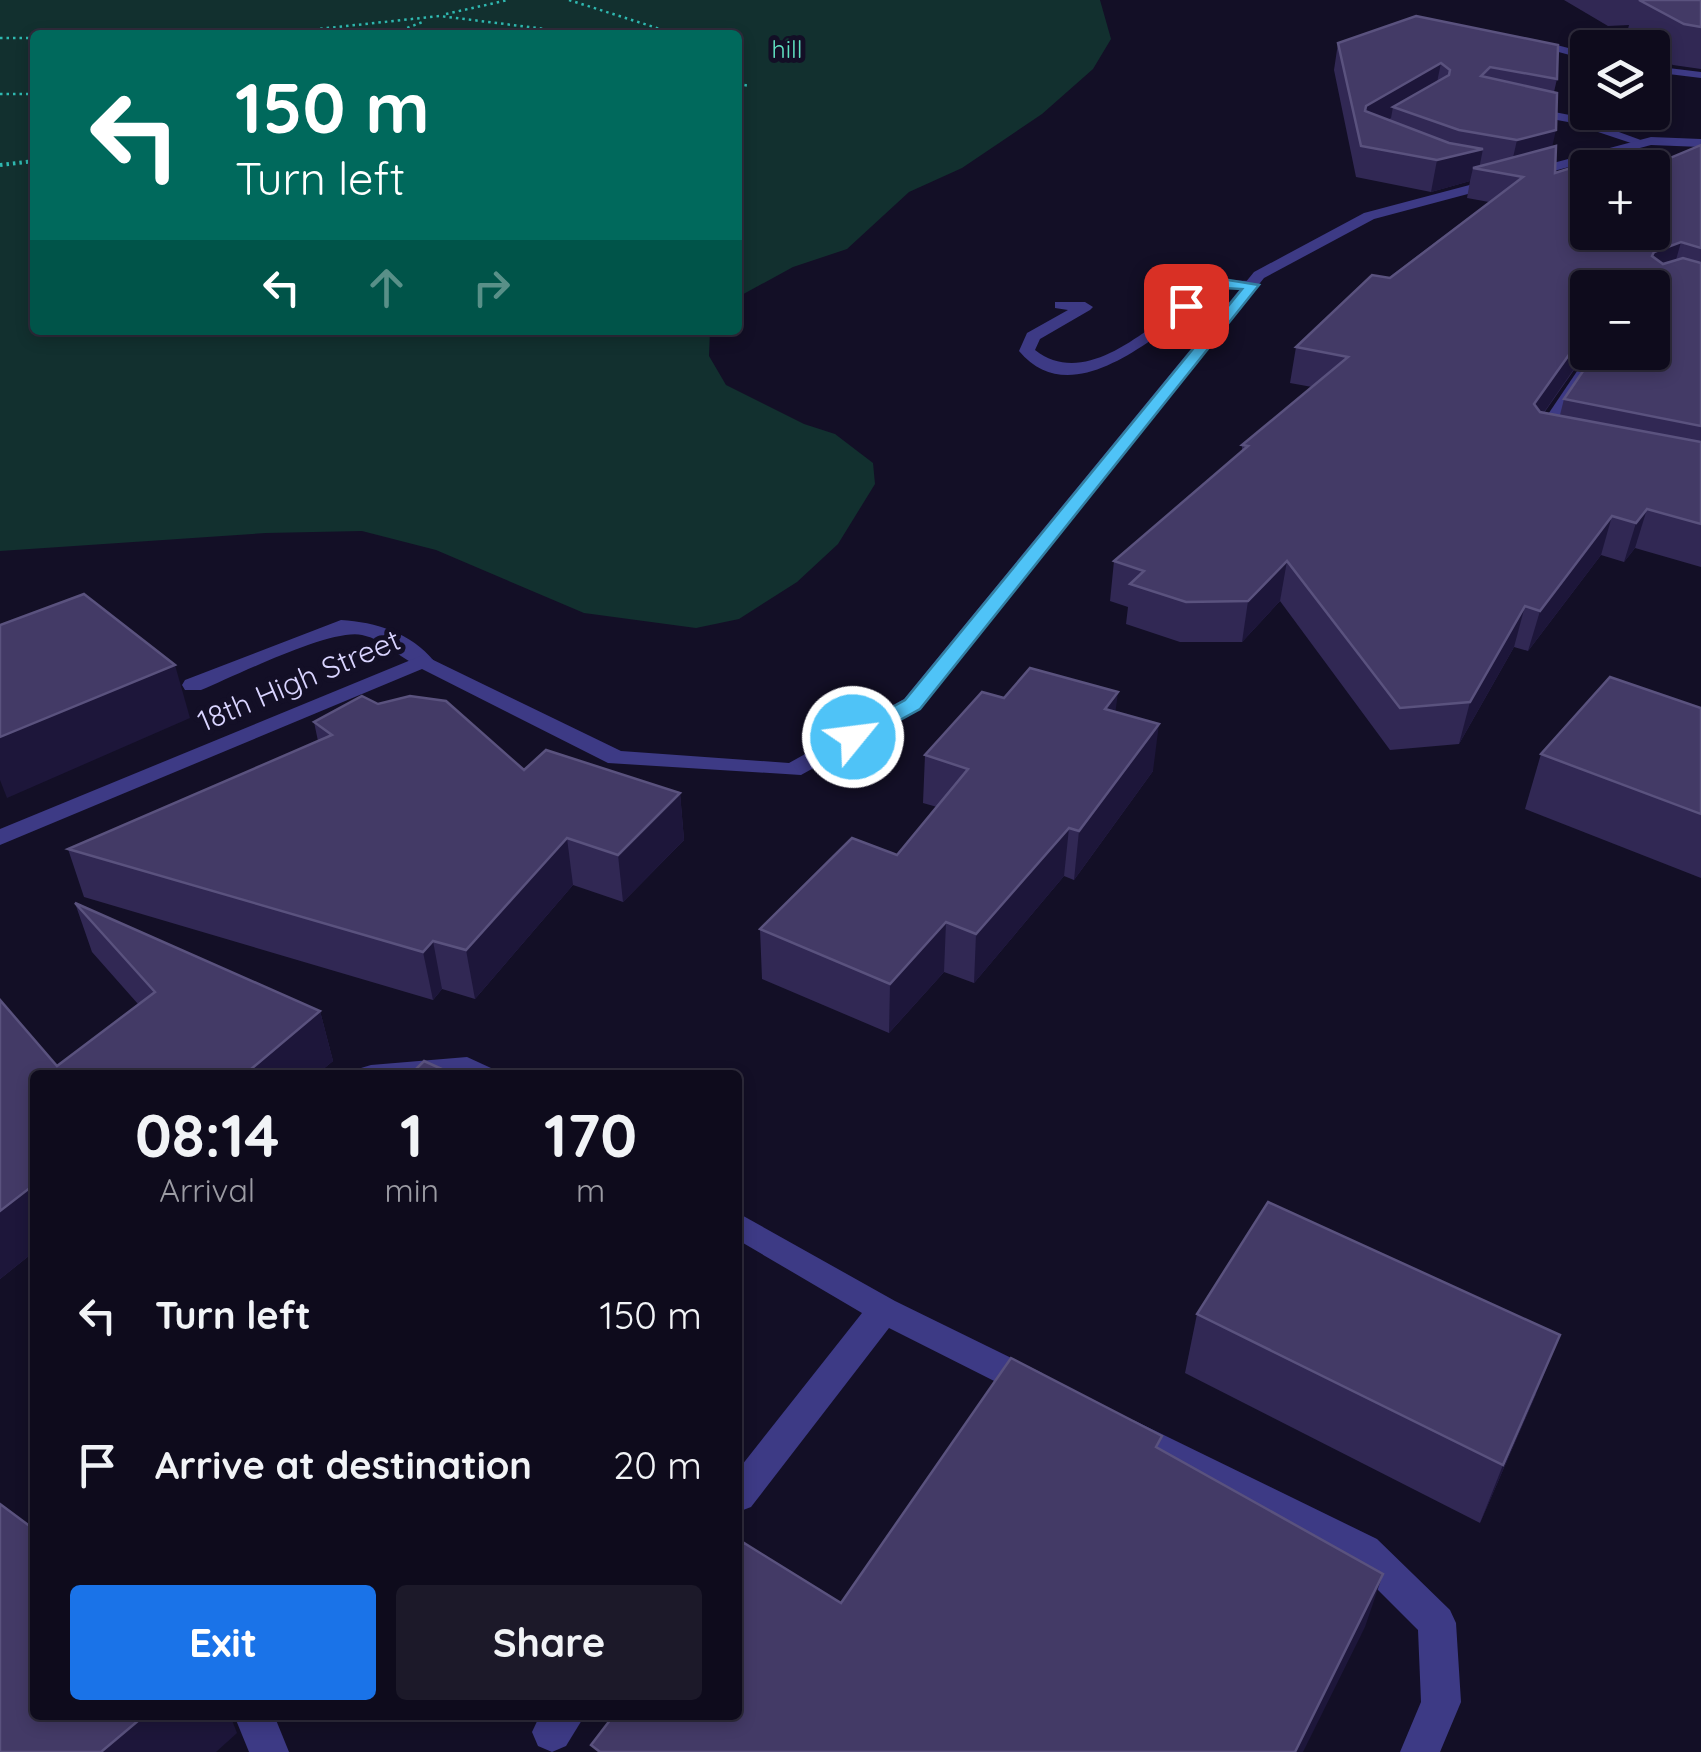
<!DOCTYPE html>
<html lang="en">
<head>
<meta charset="utf-8">
<style>
	:root { --surface:#0e0b1c; --page:#1c1929; --text:#f1f3f6; --muted:#9b9ba3; --line:#2e2b3b; --accent:#1a73e8 }
	body { margin:0; font-family:Quicksand,sans-serif; background:var(--page); color:var(--text); height:100vh; display:flex; flex-direction:column; font-size:38px; white-space:nowrap }
	* { box-sizing:border-box; margin:0 }
	p { font-size:32px; color:var(--muted) }
	.icon { flex:none; width:55px; height:55px; fill:none; stroke:currentColor; stroke-width:2; stroke-linecap:round; stroke-linejoin:round }
	.map { position:relative; flex:1; overflow:hidden }
	.sheet { position:absolute; left:30px; top:1070px; width:712px; height:650px; display:flex; flex-direction:column; background:var(--surface); border-radius:10px; box-shadow:0 5px 15px #0003,0 0 0 2px var(--line) }
	.sheet>* { flex:none }
	.banner { position:absolute; left:30px; top:30px; width:712px; height:305px; border-radius:10px; box-shadow:0 5px 15px #0003,0 0 0 2px var(--line); background:#00695c; color:#fff; overflow:hidden }
	.buttons { position:absolute; left:1570px; top:30px; display:grid; gap:20px }
	.buttons a { display:grid; place-items:center; width:100px; height:100px; border-radius:10px; background:var(--surface); box-shadow:0 5px 15px #0003,0 0 0 2px var(--line); font-size:50px }
	.pin { position:absolute; display:grid; place-items:center; width:85px; height:85px; color:#fff; margin:-42px; border-radius:20px; box-shadow:0 5px 15px #0006 }
	.me { position:absolute; width:110px; margin:-55px; rotate:61deg; stroke-linejoin:round; filter:drop-shadow(0 0 8px #0008) }
	.turn { display:flex; align-items:center; gap:35px; height:210px; padding:0 40px; font-size:45px }
	.turn .icon { width:130px; height:130px; stroke-width:2.5 }
	.turn b { display:block; font-size:70px; line-height:85px }
	.lanes { display:flex; align-items:center; height:95px; padding:0 40px; background:#0003; justify-content:center; gap:50px; direction:ltr }
	.lanes .off { opacity:.35 }
	.eta { display:flex; justify-content:space-evenly; align-items:center; height:170px; text-align:center }
	.eta b { font-size:60px; font-weight:800; line-height:70px }
	.action { display:flex; gap:20px; margin-top:auto; padding:20px 40px }
	.action a { flex:1; height:115px; border-radius:10px; background:var(--accent); color:#fff; font-size:40px; font-weight:800; line-height:115px; text-align:center }
	.action a+a { background:var(--page); color:var(--text) }
	ul { padding:0; list-style:none }
	li { display:flex; align-items:center; gap:30px; height:150px; padding:0 40px }
	li div { flex:1 }
	li b { display:block; font-size:38px }
	li em { font-style:normal }
	.map>svg:first-child { display:block }
	.green { fill:#12302f }
	.lines { fill:none; stroke-linecap:round; stroke-linejoin:round }
	.path-far1 { stroke:#2fb8b0; stroke-width:2.5; stroke-dasharray:2.5 4; stroke-linecap:butt }
	.path { stroke:#2fb8b0; stroke-width:4; stroke-dasharray:2.5 4; stroke-linecap:butt }
	.lane { fill:#3d3a85; fill-rule:evenodd }
	.street { fill:#3d3a85; fill-rule:evenodd }
	.wall { fill:#312854; fill-rule:evenodd }
	.shaded-wall { fill:#1d163a }
	.building { fill:#433a66; stroke:#5a527e; stroke-width:2.5; fill-rule:evenodd }
	.route { fill:#4fc3f7; stroke:#337fa1; stroke-width:2.5 }
	.labels { text-anchor:middle; stroke-width:10; stroke-linejoin:round; paint-order:stroke }
	.far-park-label { font-size:25px; fill:#5fe0c0; stroke:#130f26 }
	.street-label { font-size:30px; fill:#d9d4ff; stroke:#130f26 }
</style>
</head>
<body>
<div class="map">
<svg width="1701" height="1752" viewBox="0 0 1701 1752">
	<rect width="100%" height="100%" fill="#130f26"/>
	<path class="green" d="M0,0H1100L1111,39L1093,69L1042,114L962,168L909,192L847,249L793,267L738,297V35H35V330H710L709,356L726,385L804,424L835,434L873,463L875,484L838,544L797,582L739,619L696,628L584,613L436,550L362,531L266,533L0,551Z"/>
	<g class="lines">
		<g class="path-far1">
			<path d="M569,0L679,35"/>
			<path d="M446,14L508,0"/>
			<path d="M262,35L440,16L545,29L530,35"/>
			<path d="M389,35L425,21"/>
			<path d="M0,38H35"/>
			<path d="M738,84L750,86"/>
			<path d="M0,94H35"/>
		</g>
		<path class="path" d="M0,165L35,161"/>
		<g class="lane">
			<path d="M1701,24V30L1576,35L1571,32Z"/>
			<path d="M1537,40L1588,53V60L1533,45Z"/>
			<path d="M1652,66L1701,72V78L1652,72Z"/>
			<path d="M1523,106L1575,116L1649,143L1643,147L1568,122L1519,113Z"/>
			<path d="M1217,280L1252,281L1259,285C1246,294 1230,284 1216,293C1167,324 1076,419 1019,351L1027,333L1068,310L1055,308V302H1085L1093,307L1090,310L1040,339L1035,350C1094,396 1167,307 1217,280Z"/>
			<path d="M341,620C376,622 411,633 434,661L423,667C402,662 387,640 362,635C331,628 235,676 201,690H185L182,685L185,680Z"/>
			<path d="M234,1715H274L289,1752H249Z"/>
		</g>
		<g class="street">
			<path d="M1651,137L1701,139V147L1651,145L1374,219L1264,278L920,709L801,775L608,763L422,669L0,845V829L423,655L621,751L789,763L904,699L1254,272L1364,213Z"/>
			<path d="M1590,352H1606L1545,445H1533L1530,441Z"/>
			<path d="M467,1057L491,1068L495,1075H357L361,1068L371,1065Z"/>
			<path d="M738,1213L895,1301L1042,1373L1047,1383L1042,1393L1030,1397L1018,1393L889,1328L751,1507L738,1512V1470L862,1313L738,1240Z"/>
			<path d="M1133,1420L1377,1539L1450,1610L1456,1623L1461,1702L1440,1752H1400L1421,1702L1418,1630L1351,1563L1121,1446L1116,1435L1121,1424Z"/>
			<path d="M540,1715H585L566,1746L552,1752L538,1746L532,1732Z"/>
		</g>
	</g>
	<g class="wall">
		<path d="M1564,0H1701V69L1673,65L1652,53V48H1644L1626,37L1629,25L1608,26Z"/>
		<path d="M1416,16L1557,79L1554,92L1552,147L1555,173L1656,164L1701,145V567L1635,548L1624,562L1601,555L1528,651L1514,647L1459,744L1390,750L1280,601L1242,642H1180L1126,624L1128,607L1110,601L1114,561L1242,452V445L1312,387L1290,383L1296,347L1489,202L1467,198L1470,181L1431,192L1356,177L1334,70L1338,43ZM1588,288H1652L1564,399L1560,415L1544,413L1588,350Z"/>
		<path d="M1004,698L1115,712L1153,771L1074,880L1064,876L974,983L944,972L889,1033L762,979L760,929L897,855L937,807L923,803L925,755Z"/>
		<path d="M378,704L524,770L680,793L684,840L623,902L573,885L475,999L442,989L433,1000L84,897L68,849L318,741L314,722Z"/>
		<path d="M1701,708V878L1525,809L1541,754Z"/>
		<path d="M75,903L320,1011L333,1061L316,1075H35V1251L0,1279V1000L57,1066L138,1004L92,952Z"/>
		<path d="M1197,1314L1536,1394L1480,1523L1185,1373Z"/>
	</g>
	<g class="shaded-wall">
		<path d="M1441,63L1435,92L1393,107L1391,118L1361,136L1366,106Z"/>
		<path d="M1556,130L1549,161L1510,171L1517,140Z"/>
		<path d="M1483,149L1479,169L1473,168L1470,181L1431,192L1437,160Z"/>
		<path d="M1681,242L1672,274L1652,256L1654,252Z"/>
		<path d="M1588,328L1587,350L1524,441L1534,404Z"/>
		<path d="M1647,509L1635,548L1624,562L1636,523Z"/>
		<path d="M1612,516L1601,555L1528,651L1540,611Z"/>
		<path d="M1287,561L1280,601L1242,642L1248,601Z"/>
		<path d="M1525,606L1514,647L1459,744L1470,702Z"/>
		<path d="M175,665L190,718L7,798L0,780V737Z"/>
		<path d="M1118,692L1112,739L1105,709Z"/>
		<path d="M1159,724L1153,771L1074,880L1079,831Z"/>
		<path d="M680,793L684,840L623,902L618,855Z"/>
		<path d="M1069,828L1064,876L974,983L976,934Z"/>
		<path d="M567,838L573,885L475,999L466,950Z"/>
		<path d="M946,922L944,972L889,1033L890,984Z"/>
		<path d="M433,941L442,989L433,1000L423,952Z"/>
		<path d="M320,1011L333,1061L316,1075H244Z"/>
		<path d="M35,1184V1251L0,1279V1211Z"/>
		<path d="M1560,1335L1536,1394L1480,1523L1503,1465Z"/>
		<path d="M1383,1574L1365,1627L1303,1752H1295Z"/>
		<path d="M145,1715H230L237,1733L216,1752H101Z"/>
	</g>
	<g class="building">
		<path d="M1639,0H1701V27L1684,24Z"/>
		<path d="M1416,16L1558,45L1557,79L1490,67L1481,76L1557,93L1556,130L1517,140L1459,130L1393,107L1449,75L1450,70L1441,63L1366,106L1365,111L1449,143L1483,149L1437,160L1361,146L1338,43Z"/>
		<path d="M1701,145V248L1681,242L1654,252L1652,256L1663,264L1683,258L1701,263V426L1564,399L1596,352H1652V288H1588V328L1534,404L1540,412L1701,442V524L1647,509L1636,523L1612,516L1540,611L1525,606L1470,702L1400,708L1287,561L1248,601L1186,602L1130,584L1144,571L1114,561L1248,446L1242,445L1348,357L1296,347L1372,275L1390,278L1523,177L1473,168L1556,146L1555,173L1618,153L1656,164ZM1588,168H1652V232H1588Z"/>
		<path d="M84,594L175,665L0,737V625Z"/>
		<path d="M1030,668L1118,692L1105,709L1159,724L1079,831L1069,828L976,934L946,922L890,984L760,929L852,838L897,855L968,769L925,755L982,692L1004,698Z"/>
		<path d="M1610,677L1701,708V814L1541,754Z"/>
		<path d="M362,696L378,704L410,696L446,701L524,770L546,750L680,793L618,855L567,838L466,950L433,941L423,952L68,849L332,735L314,722Z"/>
		<path d="M75,903L320,1011L244,1075H35V1184L0,1211V1000L57,1066L155,992Z"/>
		<path d="M424,1061L455,1075H410Z"/>
		<path d="M1268,1202L1560,1335L1503,1465L1197,1314Z"/>
		<path d="M1011,1358L1162,1436L1156,1447L1383,1574L1295,1752H600L591,1745L614,1715H738V1552L744,1543L841,1603Z"/>
		<path d="M0,1504L35,1530V1715H145L101,1752H0Z"/>
	</g>
	<path class="route" d="M1222,279L1259,285L920,709L860,742H845L842,737L845,733L905,700L1242,289L1224,288L1190,309L1179,306Z"/>
	<g class="labels">
		<g class="far-park-label">
			<text x="787" y="58">hill</text>
		</g>
		<g class="street-label">
			<text transform="translate(299 681) rotate(-23)" y="10">18th High Street</text>
		</g>
	</g>
</svg>
<div class="buttons">
<a><svg class="icon" aria-label="layers" viewBox="0 0 24 24"><path d="M12 4l9 5-9 5-9-5zM3 14l9 5 9-5"/></svg></a>
<a>+</a>
<a>−</a>
</div>
<div class="pin" style="left:1186px;top:306px;background:#d93025"><svg class="icon" aria-label="arrive" viewBox="0 0 24 24"><path d="M6 21V4h12l-3 4 3 4H6"/></svg></div>
<svg class="me" style="left:853px;top:737px" viewBox="-20 -20 40 40"><circle r="17" fill="#4fc3f7" stroke="#fff" stroke-width="3"/><path d="M0-11L8 9 0 5-8 9z" fill="#fff"/></svg>
<div class="banner">
<div class="turn"><svg class="icon" aria-label="left" viewBox="0 0 24 24"><path d="M17 20v-9H6M10 6l-5 5 5 5"/></svg><div><b>150 m</b>Turn left</div></div>
<div class="lanes"><svg class="icon" aria-label="left" viewBox="0 0 24 24"><path d="M17 20v-9H6M10 6l-5 5 5 5"/></svg><svg class="icon off" aria-label="ahead" viewBox="0 0 24 24"><path d="M12 20V5M6 11l6-6 6 6"/></svg><svg class="icon off" aria-label="right" viewBox="0 0 24 24"><path d="M7 20v-9h11M14 6l5 5-5 5"/></svg></div>
</div>
<section class="sheet">
<div class="eta">
<div><b>08:14</b><p>Arrival</p></div>
<div><b>1</b><p>min</p></div>
<div><b>170</b><p>m</p></div>
</div>
<ul>
<li><svg class="icon" aria-label="left" viewBox="0 0 24 24"><path d="M17 20v-9H6M10 6l-5 5 5 5"/></svg><div><b>Turn left</b></div><em>150 m</em></li>
<li><svg class="icon" aria-label="arrive" viewBox="0 0 24 24"><path d="M6 21V4h12l-3 4 3 4H6"/></svg><div><b>Arrive at destination</b></div><em>20 m</em></li>
</ul>
<div class="action"><a>Exit</a><a>Share</a></div>
</section>
</div>
</body>
</html>
